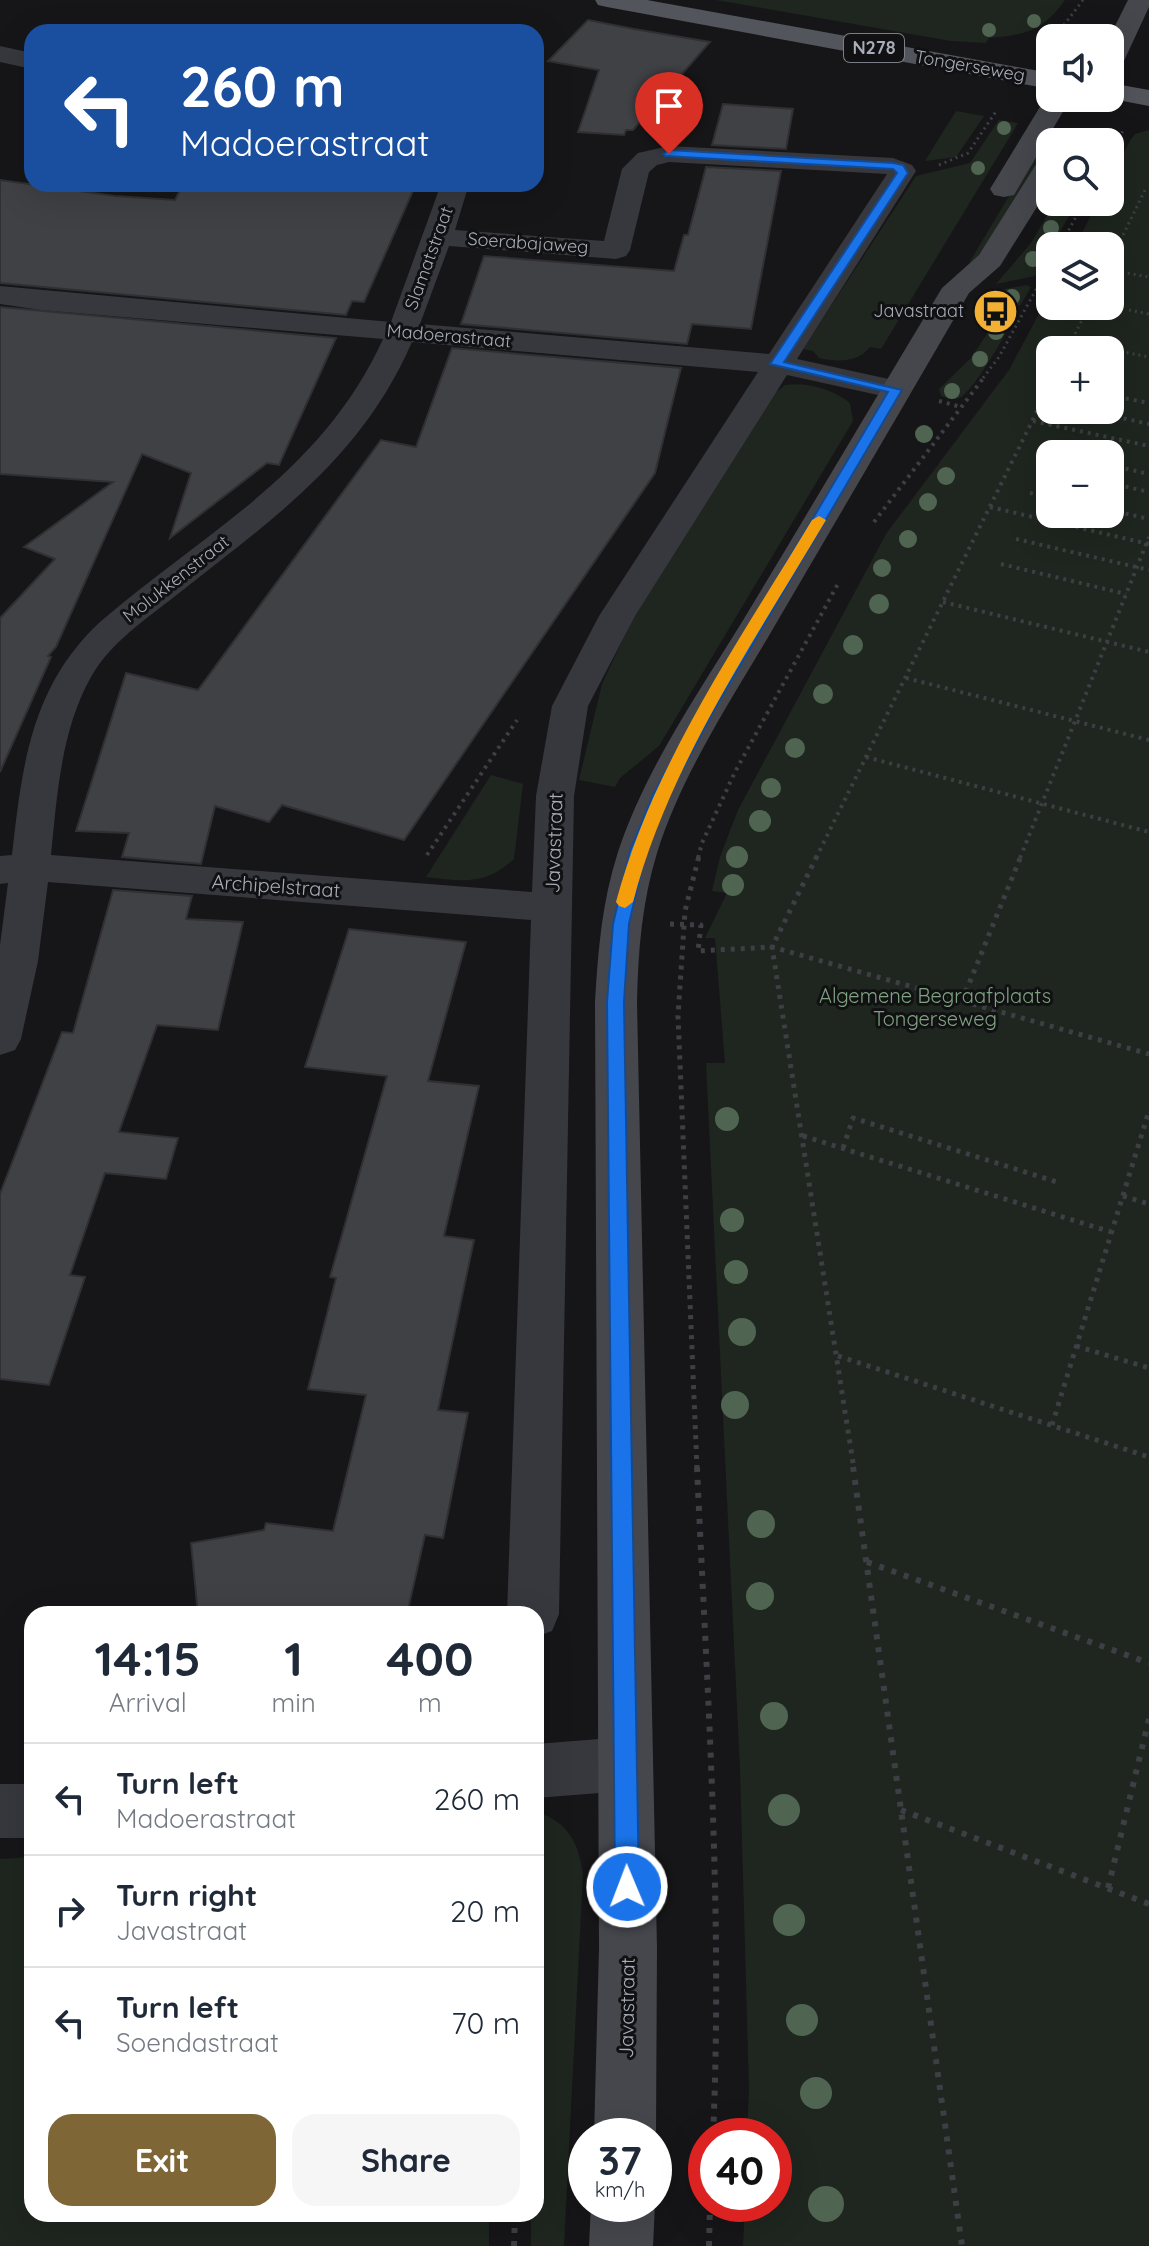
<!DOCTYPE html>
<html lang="en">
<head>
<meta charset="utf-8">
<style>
	:root { --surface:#fff; --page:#f6f6f7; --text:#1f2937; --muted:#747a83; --line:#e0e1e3; --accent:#7e6636 }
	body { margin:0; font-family:Quicksand,sans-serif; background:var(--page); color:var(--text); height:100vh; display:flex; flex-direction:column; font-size:30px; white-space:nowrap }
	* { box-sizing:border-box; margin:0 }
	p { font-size:26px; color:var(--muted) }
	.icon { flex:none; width:44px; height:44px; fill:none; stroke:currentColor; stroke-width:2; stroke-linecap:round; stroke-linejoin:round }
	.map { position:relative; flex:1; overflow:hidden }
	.drawer { position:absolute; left:24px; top:1606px; width:520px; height:616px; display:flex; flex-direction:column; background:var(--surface); border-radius:24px; box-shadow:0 8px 32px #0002 }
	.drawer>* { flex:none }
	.banner { position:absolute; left:24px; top:24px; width:520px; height:168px; border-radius:24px; box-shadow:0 8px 32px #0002; background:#1a4fa0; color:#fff; overflow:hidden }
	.fabs { position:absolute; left:1036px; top:24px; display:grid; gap:16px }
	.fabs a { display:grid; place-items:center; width:88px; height:88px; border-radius:16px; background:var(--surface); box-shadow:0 8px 32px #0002; font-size:40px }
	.speed { position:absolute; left:568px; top:2118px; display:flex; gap:16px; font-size:40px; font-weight:700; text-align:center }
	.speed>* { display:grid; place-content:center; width:104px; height:104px; border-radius:50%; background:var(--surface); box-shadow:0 8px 32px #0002; line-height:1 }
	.speed small { font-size:20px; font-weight:400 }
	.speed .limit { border:12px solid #d22; background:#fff; color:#111 }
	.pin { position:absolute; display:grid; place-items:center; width:68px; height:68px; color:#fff; margin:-82px -34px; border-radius:50% 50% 50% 0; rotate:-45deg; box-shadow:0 0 8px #0007 }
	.pin .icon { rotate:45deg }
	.me { position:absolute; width:88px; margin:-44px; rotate:359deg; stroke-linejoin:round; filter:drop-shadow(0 0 6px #0008) }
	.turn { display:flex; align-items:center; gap:28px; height:168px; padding:0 24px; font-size:36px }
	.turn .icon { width:104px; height:104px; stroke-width:2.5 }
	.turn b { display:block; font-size:56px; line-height:68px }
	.eta { display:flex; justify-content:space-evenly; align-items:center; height:136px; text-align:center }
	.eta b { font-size:48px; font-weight:700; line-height:56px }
	.primary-button { display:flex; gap:16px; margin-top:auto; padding:16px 24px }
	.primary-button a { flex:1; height:92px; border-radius:24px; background:var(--accent); color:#fff; font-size:32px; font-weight:700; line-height:92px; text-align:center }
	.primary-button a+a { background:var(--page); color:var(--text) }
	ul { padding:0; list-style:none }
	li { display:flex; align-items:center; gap:24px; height:112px; padding:0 24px; border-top:2px solid var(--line) }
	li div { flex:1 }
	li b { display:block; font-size:30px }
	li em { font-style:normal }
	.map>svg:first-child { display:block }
	.green { fill:#1e261f; fill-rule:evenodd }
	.building { fill:#404145; stroke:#303034; stroke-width:2 }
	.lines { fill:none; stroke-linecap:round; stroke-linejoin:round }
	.path-far3 { stroke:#3d3f44; stroke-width:3; stroke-dasharray:2 4; stroke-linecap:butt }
	.path-far2 { stroke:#3d3f44; stroke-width:4; stroke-dasharray:3 5; stroke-linecap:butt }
	.path-far1 { stroke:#3d3f44; stroke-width:5; stroke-dasharray:4 6; stroke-linecap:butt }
	.path { stroke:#3d3f44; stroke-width:6; stroke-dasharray:5 8; stroke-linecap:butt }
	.street { fill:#37383d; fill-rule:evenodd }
	.secondary { fill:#45474d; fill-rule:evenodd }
	.primary { fill:#53555c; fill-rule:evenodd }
	.tree { fill:#506452 }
	.route { fill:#1a73e8; stroke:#114b97; stroke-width:2 }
	.slow { fill:#f59e0b }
	.labels { text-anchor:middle; stroke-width:6; stroke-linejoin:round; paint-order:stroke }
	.shield { fill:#111113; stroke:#7b7e86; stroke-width:2 }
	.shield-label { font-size:18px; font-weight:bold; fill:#a8adb8 }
	.far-street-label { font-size:18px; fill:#a8adb8; stroke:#111113 }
	.far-poi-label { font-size:18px; fill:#a8adb8; stroke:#111113; text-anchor:end }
	.street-label { font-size:20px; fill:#a8adb8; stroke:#111113 }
	.park-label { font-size:20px; fill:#7fa381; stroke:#111113 }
</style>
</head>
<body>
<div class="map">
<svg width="1149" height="2246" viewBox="0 0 1149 2246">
	<rect width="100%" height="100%" fill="#161618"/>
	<g class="green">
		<path d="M716,0H1065C1043,31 1026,35 989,38L986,43L951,41Z"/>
		<path d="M956,111L984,116L956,157L925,161Z"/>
		<path d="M999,120L1018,123L881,349L870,347C858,363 836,362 819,358L813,351L803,349L916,176L970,163Z"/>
		<path d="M1049,129L1058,130C1042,159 997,250 969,263Z"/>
		<path d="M1149,130V2246H743L745,2204H774V2136H747L749,2089L740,1769L706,1063H725L715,938H705L727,893L712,891L720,857L738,810L886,534L1009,370L1050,293V306H1110V246H1075L1098,202H1110V179L1131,139L1135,134ZM1050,350H1110V410H1050ZM1050,454H1110V514H1050Z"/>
		<path d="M1055,202H1077L1035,276L996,284L1031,243Z"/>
		<path d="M1026,285L1031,287L1020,306L984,297L990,292Z"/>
		<path d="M995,322L1010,325C1001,342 975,388 961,397C954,401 947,398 941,396L939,389L971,358Z"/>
		<path d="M785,385C808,382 832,389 850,403L853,421L659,746L620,778L615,787L579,780L602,684L632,620L775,393Z"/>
		<path d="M491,775L523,784L514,859C485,886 463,881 426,877Z"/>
		<path d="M537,1812C569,1823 578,1842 583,1874L564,2246H531V2214H536Z"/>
		<path d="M32,1857V2214H489V2246H0V1859Z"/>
	</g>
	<g class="building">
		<path d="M588,20L634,29L710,42L633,130H626L624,135L578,132L599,70L548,61Z"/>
		<path d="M723,104L793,109L786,149L712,145Z"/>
		<path d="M706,167L781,171L751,329L692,324L687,344L461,324L484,256L674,271L684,235H688Z"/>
		<path d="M0,180L115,196L175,200L183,184H416L364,302L352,301L346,315L0,283Z"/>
		<path d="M0,307L336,338L279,465L267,463L170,538L191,473L142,454L56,647L48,656L51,657L0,772V618L55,559L24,547L113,482L0,474Z"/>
		<path d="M452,348L681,368L655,473L404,840L282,805L269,822L215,806L201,864L122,857L129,833L76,831L126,673L198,690L381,440L416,447Z"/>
		<path d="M113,890L192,896L186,919L243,922L218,1030L157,1025L119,1132L178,1138L166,1179L105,1173L70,1275L85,1277L49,1385L0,1379V1194L62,1032L73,1033Z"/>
		<path d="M349,929L466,942L428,1081L479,1086L444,1236L474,1240L438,1410L468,1413L443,1538L425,1535L407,1614H198L191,1543L264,1530L266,1523L333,1531L366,1395L308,1389L336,1278L330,1277L387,1076L305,1067Z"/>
	</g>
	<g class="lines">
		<g class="path-far3">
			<path d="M1037,39L1064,25L1083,0"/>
			<path d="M1110,154L1123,131"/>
			<path d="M939,165L968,153L997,110"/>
			<path d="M1060,246L1084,202"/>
			<path d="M1110,262L1145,190L1149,191"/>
			<path d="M1110,270L1149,277"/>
			<path d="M1129,310L1149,314"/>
			<path d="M1109,349L1149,357"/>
			<path d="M1067,350L1089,306"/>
			<path d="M983,378L999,357L1050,264"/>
		</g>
		<g class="path-far2">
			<path d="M1118,397L1149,403"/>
			<path d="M939,401L961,407"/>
			<path d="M1108,415L1149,424"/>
			<path d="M1033,421L1149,446"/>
			<path d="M1055,453L1060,454"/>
			<path d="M1110,465L1149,474"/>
			<path d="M1110,483L1149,492"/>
			<path d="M1030,493L1050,497"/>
			<path d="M990,507L1149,544"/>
			<path d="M1110,510L1149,519"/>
			<path d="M874,522L985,376"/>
			<path d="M1016,539L1149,570"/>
			<path d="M1001,564L1126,594"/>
			<path d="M943,602L1149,652"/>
			<path d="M906,678L1149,740"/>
			<path d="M866,757L1149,832"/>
			<path d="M427,855L517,720"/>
			<path d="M698,858L702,843L735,772L839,582"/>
			<path d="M816,858L1050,385"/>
			<path d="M1020,858L1149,537"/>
		</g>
		<g class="path-far1">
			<path d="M817,856L772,947L854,1469"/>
			<path d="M670,924L701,925L698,951L772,947L1149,1054"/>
			<path d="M962,1001L1021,856"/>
			<path d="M803,1136L1111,1232"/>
			<path d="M843,1148L853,1118L1057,1182"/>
			<path d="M1123,1196L1149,1204"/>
			<path d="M1076,1346L1149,1368"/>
			<path d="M838,1356L1149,1457"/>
			<path d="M1052,1425L1149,1111"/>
			<path d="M697,1469L678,1016L685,911L699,856"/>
		</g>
		<g class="path">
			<path d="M697,1467C707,1690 723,1913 713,2136"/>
			<path d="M853,1467L962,2246"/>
			<path d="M867,1562L1149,1663"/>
			<path d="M901,1810L1149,1904"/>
			<path d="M1108,1888L1149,1719"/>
			<path d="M514,2246L515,2214"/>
			<path d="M709,2246L710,2204"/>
		</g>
		<g class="street">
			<path d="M0,46L32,53V69L0,62Z"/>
			<path d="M669,146L893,158L912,165L916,171L797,359L907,383L912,390L907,397L896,399L787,375L635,616L588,706L574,796L559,1614L552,1631L536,1637V1614H507L531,920L48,882L38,961L21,1039L15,1050L0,1055V945L8,883L0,884V856L12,855C22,766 31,686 100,622C206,531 322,473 383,339L41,310L0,304V286L391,322L441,184H469L455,230L604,241L622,169L638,153ZM669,162L887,174L769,354L420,324L449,246L616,259L626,256L630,250L649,172L657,165ZM412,342L758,372L599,616L552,706L536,796L532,892L51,855C57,796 61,730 91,677C112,639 155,613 188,586C281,513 363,454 412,342Z"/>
			<path d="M625,1737L645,1745L653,1764L645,1783L625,1791L536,1798V1744Z"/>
			<rect x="0" y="1784" width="32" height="54"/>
		</g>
		<g class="secondary">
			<path d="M1128,0H1149V7L1123,63L1119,68L1110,71L1109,38Z"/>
			<path d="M1049,92L1050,98H1071L1014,195L1004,197L994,195L990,189Z"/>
			<path d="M1050,156V186L1000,266L969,293C904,405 839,516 774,627C732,699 682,773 657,853C642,902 638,951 637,1002L657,1948L656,2136L654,2141V2136H594L599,1948L595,1002C598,951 602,901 618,852C645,770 697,695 742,622C809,511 875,399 942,288L979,255L1040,158Z"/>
			<path d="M654,2203L655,2204L653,2246H589L591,2204Z"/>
		</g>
		<g class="primary">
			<path d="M595,0H647L1050,73V89L607,7L598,5Z"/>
			<path d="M1110,83L1149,90V106L1107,98H1110Z"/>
		</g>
	</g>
	<g class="tree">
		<circle cx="1034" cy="21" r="7"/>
		<circle cx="989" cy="30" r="7"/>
		<circle cx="1004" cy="128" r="7"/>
		<circle cx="978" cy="168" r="7"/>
		<circle cx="1051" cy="228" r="8"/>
		<circle cx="1033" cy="259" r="8"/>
		<circle cx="1012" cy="297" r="8"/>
		<circle cx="996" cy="332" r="8"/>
		<circle cx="980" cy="359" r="8"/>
		<circle cx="952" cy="391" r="8"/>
		<circle cx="924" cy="434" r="9"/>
		<circle cx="946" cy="476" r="9"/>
		<circle cx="928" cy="502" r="9"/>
		<circle cx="908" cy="539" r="9"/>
		<circle cx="882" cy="568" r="9"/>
		<circle cx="879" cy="604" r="10"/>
		<circle cx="853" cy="645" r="10"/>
		<circle cx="823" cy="694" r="10"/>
		<circle cx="795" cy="748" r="10"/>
		<circle cx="771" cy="788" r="10"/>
		<circle cx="760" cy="821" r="11"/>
		<circle cx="737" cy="857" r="11"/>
		<circle cx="733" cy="885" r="11"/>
		<circle cx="727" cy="1119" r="12"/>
		<circle cx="732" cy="1220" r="12"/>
		<circle cx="736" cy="1272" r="12"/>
		<circle cx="742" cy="1332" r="14"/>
		<circle cx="735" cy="1405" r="14"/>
		<circle cx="761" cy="1524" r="14"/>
		<circle cx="760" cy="1596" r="14"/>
		<circle cx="774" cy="1716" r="14"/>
		<circle cx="784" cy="1810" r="16"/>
		<circle cx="789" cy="1920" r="16"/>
		<circle cx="802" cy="2020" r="16"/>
		<circle cx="816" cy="2093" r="16"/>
		<circle cx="826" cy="2204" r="18"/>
	</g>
	<path class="route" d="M669,150L893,163L903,165L908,173L784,362L902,390L714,710L669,795L646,851L629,924L624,1002L639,1887L635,1895L627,1899L619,1895L615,1887L607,1002L613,924L630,851L653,795L699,710L888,392L770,364L897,173L893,169L665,156L663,154Z"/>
	<path class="slow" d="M819,516L826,520C754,642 669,764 633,902L625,908L619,906L616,902C653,763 739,642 812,520Z"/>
	<defs>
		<symbol id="bus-disc" viewBox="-11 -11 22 22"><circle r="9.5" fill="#f2b134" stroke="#111113"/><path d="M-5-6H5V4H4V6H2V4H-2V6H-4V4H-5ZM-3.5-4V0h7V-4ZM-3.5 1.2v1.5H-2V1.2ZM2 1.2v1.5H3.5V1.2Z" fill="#111"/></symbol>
	</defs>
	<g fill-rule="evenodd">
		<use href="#bus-disc" x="970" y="286" width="51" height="51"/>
	</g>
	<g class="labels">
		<rect class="shield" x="844" y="34" width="60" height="28" rx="6"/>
		<g class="shield-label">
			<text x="874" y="54">N278</text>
		</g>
		<g class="far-street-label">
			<text transform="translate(970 66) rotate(10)" y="6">Tongerseweg</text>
			<text transform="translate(528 243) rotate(4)" y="6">Soerabajaweg</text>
			<text transform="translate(429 258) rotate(-70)" y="6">Slamatstraat</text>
			<text transform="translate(449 336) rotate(5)" y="6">Madoerastraat</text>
			<text transform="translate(176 579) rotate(-38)" y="6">Molukkenstraat</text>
		</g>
		<g class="far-poi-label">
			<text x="964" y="317">Javastraat</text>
		</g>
		<g class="street-label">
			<text transform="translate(554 843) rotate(-88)" y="7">Javastraat</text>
			<text transform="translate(276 886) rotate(4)" y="7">Archipelstraat</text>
			<text transform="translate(627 2008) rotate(-89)" y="7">Javastraat</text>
		</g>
		<g class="park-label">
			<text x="935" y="1003">Algemene Begraafplaats<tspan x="935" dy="23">Tongerseweg</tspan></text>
		</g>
	</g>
</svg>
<div class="fabs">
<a><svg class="icon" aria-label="sound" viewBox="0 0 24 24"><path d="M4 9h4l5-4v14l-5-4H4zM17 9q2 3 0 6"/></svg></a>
<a><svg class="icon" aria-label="search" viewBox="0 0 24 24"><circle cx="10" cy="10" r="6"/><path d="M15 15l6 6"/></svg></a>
<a><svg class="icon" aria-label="layers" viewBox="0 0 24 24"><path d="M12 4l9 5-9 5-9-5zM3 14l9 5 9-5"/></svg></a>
<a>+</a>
<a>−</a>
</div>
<div class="speed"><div>37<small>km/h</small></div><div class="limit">40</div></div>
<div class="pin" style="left:669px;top:154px;background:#d93025"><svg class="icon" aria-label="arrive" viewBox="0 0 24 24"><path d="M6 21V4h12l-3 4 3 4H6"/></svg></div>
<svg class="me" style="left:627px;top:1887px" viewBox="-20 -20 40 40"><circle r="17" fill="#1a73e8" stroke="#fff" stroke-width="3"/><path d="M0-11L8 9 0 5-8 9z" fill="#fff"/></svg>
<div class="banner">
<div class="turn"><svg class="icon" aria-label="left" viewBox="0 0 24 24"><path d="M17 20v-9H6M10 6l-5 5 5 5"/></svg><div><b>260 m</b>Madoerastraat</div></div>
</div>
<section class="drawer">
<div class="eta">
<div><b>14:15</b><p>Arrival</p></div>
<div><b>1</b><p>min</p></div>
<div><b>400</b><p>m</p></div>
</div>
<ul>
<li><svg class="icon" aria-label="left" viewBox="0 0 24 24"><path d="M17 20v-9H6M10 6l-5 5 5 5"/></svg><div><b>Turn left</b><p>Madoerastraat</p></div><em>260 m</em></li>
<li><svg class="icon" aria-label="right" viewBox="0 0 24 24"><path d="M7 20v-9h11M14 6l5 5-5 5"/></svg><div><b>Turn right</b><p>Javastraat</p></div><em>20 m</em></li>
<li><svg class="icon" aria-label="left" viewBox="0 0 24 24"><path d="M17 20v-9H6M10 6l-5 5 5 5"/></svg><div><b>Turn left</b><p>Soendastraat</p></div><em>70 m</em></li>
</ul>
<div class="primary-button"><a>Exit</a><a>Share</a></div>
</section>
</div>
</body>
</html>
